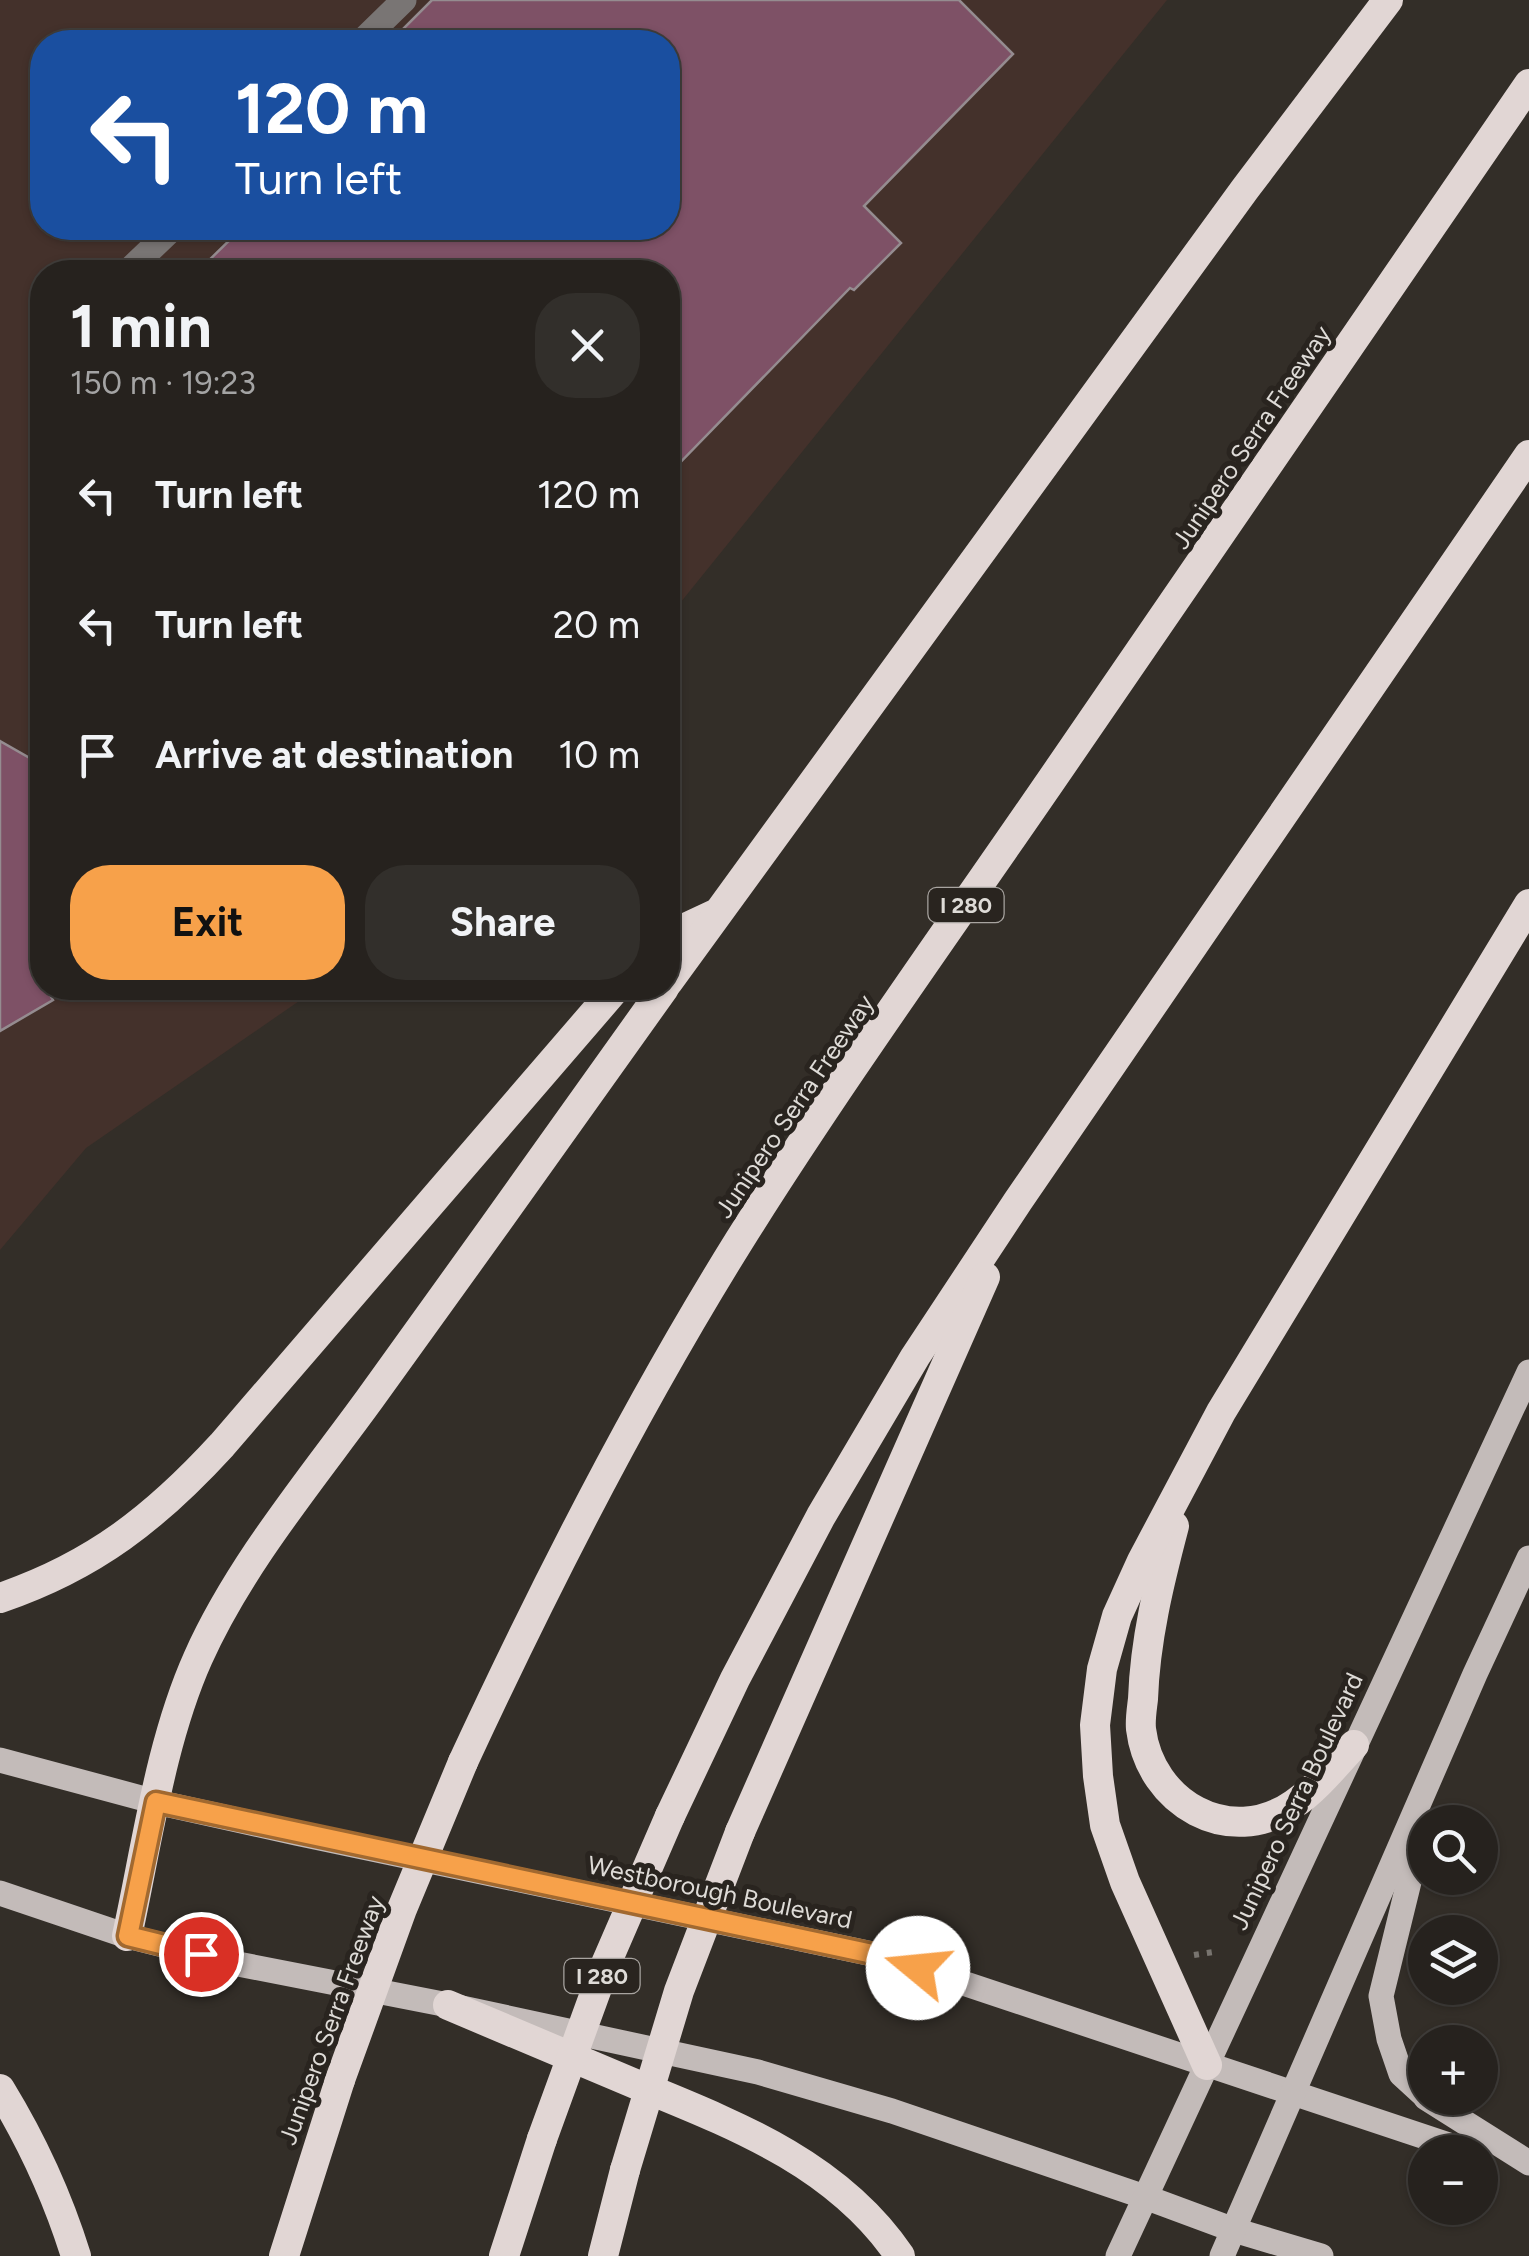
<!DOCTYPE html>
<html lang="en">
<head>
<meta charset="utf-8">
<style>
	:root { --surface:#26221e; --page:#322f2b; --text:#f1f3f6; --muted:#a4a4a4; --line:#423f3c; --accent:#f7a14a }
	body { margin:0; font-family:Figtree,sans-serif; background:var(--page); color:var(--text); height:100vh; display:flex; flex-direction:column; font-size:38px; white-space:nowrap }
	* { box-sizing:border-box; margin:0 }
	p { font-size:32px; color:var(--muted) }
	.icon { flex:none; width:55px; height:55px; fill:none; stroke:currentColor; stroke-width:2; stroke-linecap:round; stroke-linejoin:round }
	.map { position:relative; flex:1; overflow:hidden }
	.sheet { position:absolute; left:30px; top:260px; width:650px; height:740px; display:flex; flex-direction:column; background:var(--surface); border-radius:40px; box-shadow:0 2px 8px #0004,0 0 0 2px var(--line) }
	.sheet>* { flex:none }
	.guide { position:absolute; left:30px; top:30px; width:650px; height:210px; border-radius:40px; box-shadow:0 2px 8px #0004,0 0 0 2px var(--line); background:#1a4fa0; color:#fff; overflow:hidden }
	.tools { position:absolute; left:1408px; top:1805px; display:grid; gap:20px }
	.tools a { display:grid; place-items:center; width:90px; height:90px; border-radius:50%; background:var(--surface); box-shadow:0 2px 8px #0004,0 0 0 2px var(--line); font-size:50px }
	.pin { position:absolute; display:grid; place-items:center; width:85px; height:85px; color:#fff; margin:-42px; border:5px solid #fff; border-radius:50%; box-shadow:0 2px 10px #0007 }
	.me { position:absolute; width:110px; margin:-55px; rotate:287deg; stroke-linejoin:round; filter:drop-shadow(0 0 8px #0008) }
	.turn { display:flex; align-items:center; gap:35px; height:210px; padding:0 40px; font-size:45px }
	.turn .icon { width:130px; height:130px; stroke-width:2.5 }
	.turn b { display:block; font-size:70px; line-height:85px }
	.round { display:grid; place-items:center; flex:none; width:105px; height:105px; border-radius:40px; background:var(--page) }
	.overview { display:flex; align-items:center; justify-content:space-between; height:170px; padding:0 40px }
	h1 { font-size:60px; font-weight:700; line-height:75px }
	.button { display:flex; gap:20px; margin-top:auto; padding:20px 40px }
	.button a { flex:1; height:115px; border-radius:40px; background:var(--accent); color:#111; font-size:40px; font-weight:700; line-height:115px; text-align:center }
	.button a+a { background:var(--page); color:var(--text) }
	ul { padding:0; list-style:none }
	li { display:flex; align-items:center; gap:30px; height:130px; padding:0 40px }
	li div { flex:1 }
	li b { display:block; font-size:38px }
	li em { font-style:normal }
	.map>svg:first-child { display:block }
	.commercial { fill:#44312b; fill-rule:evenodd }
	.building { fill:#7e5166; stroke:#958c90; stroke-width:2.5 }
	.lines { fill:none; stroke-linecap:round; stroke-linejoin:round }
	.path { stroke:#78746f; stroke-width:6; stroke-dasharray:5 8; stroke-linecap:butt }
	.minor { stroke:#797574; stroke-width:25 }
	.major { stroke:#c3bbb9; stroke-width:25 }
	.highway { stroke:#e1d6d4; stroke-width:30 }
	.highway-bridge { stroke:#e1d6d4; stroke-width:30 }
	.route-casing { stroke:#a16930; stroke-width:25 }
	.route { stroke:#f7a14a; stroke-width:18 }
	.labels { text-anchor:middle; stroke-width:10; stroke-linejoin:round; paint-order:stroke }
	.shield { fill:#29241f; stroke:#a8a4a0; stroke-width:2.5 }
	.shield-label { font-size:22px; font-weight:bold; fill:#dedbd7 }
	.street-label { font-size:25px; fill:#dedbd7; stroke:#29241f }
</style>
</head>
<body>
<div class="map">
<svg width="1529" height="2256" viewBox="0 0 1529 2256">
	<rect width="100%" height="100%" fill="#332e28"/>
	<path class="commercial" d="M0,0H1167L668,618V272H42V988H318L86,1148L0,1250ZM42,42H668V228H42Z"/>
	<g class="building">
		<path d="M432,0H959L1013,54L864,206L901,243L854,290L850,288L668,475V272H197L242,228H668V42H390Z"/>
		<path d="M0,741L42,765V966L36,970L42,981V988H46L53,1000L0,1031Z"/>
	</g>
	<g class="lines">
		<path class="path" d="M1194,1955L1213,1952"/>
		<g class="minor">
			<path d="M361,42L404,0"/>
			<path d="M127,272L173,228"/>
		</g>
		<g class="major">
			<path d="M0,1760L156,1802L296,1833L882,1956L1470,2152"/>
			<path d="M1422,1829L1381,1996L1389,2039L1401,2074L1425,2096"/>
			<path d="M0,1893L127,1936L238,1964L448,2005L758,2072L892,2111L1145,2197L1234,2230L1321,2256"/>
			<path d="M1426,2098L1529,2163"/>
			<path d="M1118,2256L1529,1372"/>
			<path d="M1222,2256L1475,1674L1529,1558"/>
		</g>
		<g class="highway">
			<path d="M668,936L713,915"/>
			<path d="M668,982L1245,189L1388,0"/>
			<path d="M1174,1526C1159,1583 1145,1640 1143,1699C1142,1708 1140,1719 1141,1729C1150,1803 1229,1849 1294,1804C1316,1789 1335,1765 1354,1745"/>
			<path d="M0,1598C94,1566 156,1517 222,1445L616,988"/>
			<path d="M463,1762C546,1583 635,1408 739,1241C840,1080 952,925 1059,769C1216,541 1372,312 1529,84"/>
			<path d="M670,1816L735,1679L821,1516L915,1357L1018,1201L1529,455"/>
			<path d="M740,1832L985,1277"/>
			<path d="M127,1936C147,1845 160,1743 198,1658C239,1566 310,1481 369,1400C468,1263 566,1126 664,988"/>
			<path d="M448,2005C510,2031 572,2057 633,2083C733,2124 837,2163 900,2256"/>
			<path d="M1207,2065L1125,1882L1105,1825L1098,1776L1095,1725L1102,1669L1117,1616L1142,1561L1221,1412L1529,904"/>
			<path d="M0,2089C33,2143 57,2195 76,2256"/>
			<path d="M284,2256L340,2080"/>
			<path d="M504,2256L542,2139"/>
			<path d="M603,2256L625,2170"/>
		</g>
		<g class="highway-bridge">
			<path d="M340,2080L402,1909L463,1762"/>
			<path d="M542,2139L605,1966L670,1816"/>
			<path d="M625,2170L679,1991L740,1832"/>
		</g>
	</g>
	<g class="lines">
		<defs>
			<path id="route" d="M201,1954L128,1936L156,1802L882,1956L918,1968"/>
		</defs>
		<use href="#route" class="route-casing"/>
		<use href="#route" class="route"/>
	</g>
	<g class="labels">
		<g class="shield">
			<rect x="928.5" y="888" width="75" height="34" rx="8"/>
			<rect x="564.5" y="1959" width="75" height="34" rx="8"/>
		</g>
		<g class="shield-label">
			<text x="966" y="913">I 280</text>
			<text x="602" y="1984">I 280</text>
		</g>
		<g class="street-label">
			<text transform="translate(1251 437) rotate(-56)" y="9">Junipero Serra Freeway</text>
			<text transform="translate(794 1106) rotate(-56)" y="9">Junipero Serra Freeway</text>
			<text transform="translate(1296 1801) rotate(-65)" y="9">Junipero Serra Boulevard</text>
			<text transform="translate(720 1892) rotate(12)" y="9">Westborough Boulevard</text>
			<text transform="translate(331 2020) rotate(-70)" y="9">Junipero Serra Freeway</text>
		</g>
	</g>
</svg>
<div class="tools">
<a><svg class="icon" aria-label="search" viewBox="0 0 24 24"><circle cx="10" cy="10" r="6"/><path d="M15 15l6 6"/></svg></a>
<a><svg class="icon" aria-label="layers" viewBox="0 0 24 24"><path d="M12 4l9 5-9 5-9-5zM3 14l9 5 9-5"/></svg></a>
<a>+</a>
<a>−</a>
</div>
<div class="pin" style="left:201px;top:1954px;background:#d93025"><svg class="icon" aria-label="arrive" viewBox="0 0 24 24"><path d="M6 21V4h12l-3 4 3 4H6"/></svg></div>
<svg class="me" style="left:918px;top:1968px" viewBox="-20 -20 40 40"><circle r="19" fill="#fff"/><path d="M0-13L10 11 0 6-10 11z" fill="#f7a14a"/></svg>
<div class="guide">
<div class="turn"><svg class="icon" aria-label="left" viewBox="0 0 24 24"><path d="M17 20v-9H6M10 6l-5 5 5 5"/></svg><div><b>120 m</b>Turn left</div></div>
</div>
<section class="sheet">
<div class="overview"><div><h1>1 min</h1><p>150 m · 19:23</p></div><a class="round"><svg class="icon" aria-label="close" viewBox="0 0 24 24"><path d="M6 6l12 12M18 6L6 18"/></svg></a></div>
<ul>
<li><svg class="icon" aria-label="left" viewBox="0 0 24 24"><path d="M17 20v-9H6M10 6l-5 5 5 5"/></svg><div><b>Turn left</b></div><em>120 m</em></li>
<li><svg class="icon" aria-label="left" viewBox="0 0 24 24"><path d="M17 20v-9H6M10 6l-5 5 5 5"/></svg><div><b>Turn left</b></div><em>20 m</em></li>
<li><svg class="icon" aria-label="arrive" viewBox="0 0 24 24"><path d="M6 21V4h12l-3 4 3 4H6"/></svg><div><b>Arrive at destination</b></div><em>10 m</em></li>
</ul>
<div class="button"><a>Exit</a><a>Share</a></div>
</section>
</div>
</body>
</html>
